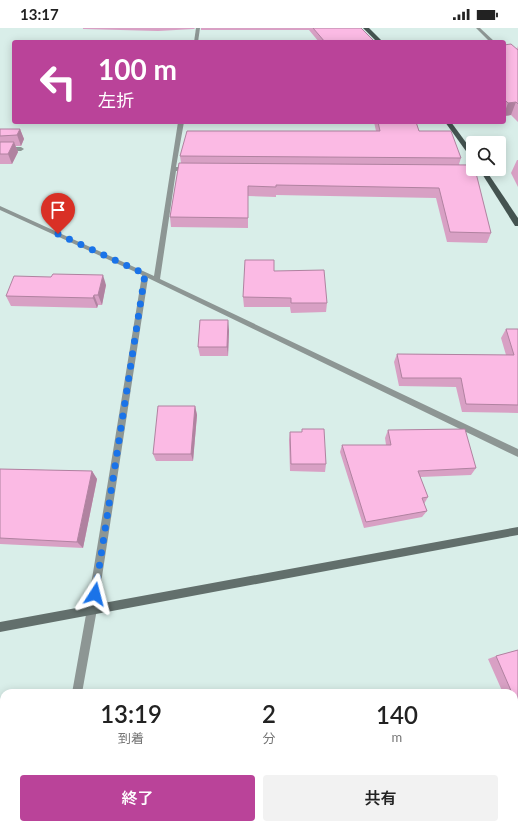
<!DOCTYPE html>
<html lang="ja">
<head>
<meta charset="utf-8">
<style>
	:root { --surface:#fff; --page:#f2f2f2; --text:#222; --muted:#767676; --accent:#ba4399 }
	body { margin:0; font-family:Lato,"Noto Sans JP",sans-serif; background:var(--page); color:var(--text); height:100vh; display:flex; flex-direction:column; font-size:15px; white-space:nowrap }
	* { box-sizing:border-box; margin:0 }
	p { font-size:13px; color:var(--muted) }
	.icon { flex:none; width:22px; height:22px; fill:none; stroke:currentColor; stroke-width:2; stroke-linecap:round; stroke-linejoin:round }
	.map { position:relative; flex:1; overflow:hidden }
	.panel { position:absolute; left:0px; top:661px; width:518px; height:140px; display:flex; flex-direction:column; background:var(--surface); border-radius:12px 12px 0 0; box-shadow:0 2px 10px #0003 }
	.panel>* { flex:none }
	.top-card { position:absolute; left:12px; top:12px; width:494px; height:84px; border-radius:4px; box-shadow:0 2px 10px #0003; background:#ba4399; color:#fff; overflow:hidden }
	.controls { position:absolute; left:466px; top:108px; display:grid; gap:8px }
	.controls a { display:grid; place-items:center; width:40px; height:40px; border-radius:4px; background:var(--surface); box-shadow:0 2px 10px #0003; font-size:20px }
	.pin { position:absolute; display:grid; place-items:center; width:34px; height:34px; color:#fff; margin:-41px -17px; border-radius:50% 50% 50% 0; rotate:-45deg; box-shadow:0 0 4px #0007 }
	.pin .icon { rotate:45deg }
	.me { position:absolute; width:44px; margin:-22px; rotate:9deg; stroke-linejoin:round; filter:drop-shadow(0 0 3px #0008) }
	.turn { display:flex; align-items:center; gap:14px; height:84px; padding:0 20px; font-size:18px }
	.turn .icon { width:52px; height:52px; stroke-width:2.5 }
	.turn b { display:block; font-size:28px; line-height:34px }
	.eta { display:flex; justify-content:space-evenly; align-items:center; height:68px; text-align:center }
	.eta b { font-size:24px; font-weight:600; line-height:28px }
	.button { display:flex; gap:8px; margin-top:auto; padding:8px 20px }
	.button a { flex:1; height:46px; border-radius:4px; background:var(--accent); color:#fff; font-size:16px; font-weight:600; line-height:46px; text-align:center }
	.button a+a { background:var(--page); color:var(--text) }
	.status { display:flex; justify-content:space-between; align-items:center; height:28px; padding:0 20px; background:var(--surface); direction:ltr }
	.status svg { height:11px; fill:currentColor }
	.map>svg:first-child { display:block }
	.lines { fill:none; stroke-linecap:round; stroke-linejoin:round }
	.lane { fill:#8d9694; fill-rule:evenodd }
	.street { fill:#8d9694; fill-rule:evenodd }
	.secondary { fill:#626f6c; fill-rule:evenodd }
	.primary { fill:#445350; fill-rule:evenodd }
	.wall { fill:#d8a0c4 }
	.shaded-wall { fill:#b082a0 }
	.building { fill:#fbbae4; stroke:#b082a0 }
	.route { stroke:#1a73e8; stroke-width:7; stroke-dasharray:0 12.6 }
</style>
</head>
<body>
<div class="status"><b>13:17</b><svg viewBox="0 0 49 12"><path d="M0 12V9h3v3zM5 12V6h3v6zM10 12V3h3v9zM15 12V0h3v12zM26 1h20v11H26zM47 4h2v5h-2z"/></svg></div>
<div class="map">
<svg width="518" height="801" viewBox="0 0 518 801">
	<rect width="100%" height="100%" fill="#d9eee9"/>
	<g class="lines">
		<path class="lane" d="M0,119H21L24,121L21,123H0Z"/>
		<g class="street">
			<path d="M196,0H200L198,14H194Z"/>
			<path d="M476,0H480L495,14H490Z"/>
			<path d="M178,94H184L176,139H188L191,141L188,143H176L160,251L518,421V429L148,250L97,581L82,665H72L87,581L142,247L0,182V178L154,248Z"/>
			<path d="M48,797H60L59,801H47Z"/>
		</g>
		<path class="secondary" d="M518,499V507L0,604V594Z"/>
		<g class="primary">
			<path d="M363,0H369L383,14H377Z"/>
			<path d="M445,94H451L473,124V131L471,130Z"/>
			<path d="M479,141H485L518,190V198H515Z"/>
		</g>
	</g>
	<g class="wall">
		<path d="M83,0H195L194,1L158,3L83,1Z"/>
		<path d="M201,0H361L375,14H319L309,2H201Z"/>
		<path d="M504,17L517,21L518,18V94L511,87L504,88Z"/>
		<path d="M374,94H416L419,103L461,130L459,136L491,205L487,215L447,214L436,170L276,167V169L248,168V200L171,199L170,189L181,135L180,128L376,103Z"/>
		<path d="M0,101H20L24,111L21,118H15L18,124L12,136H0Z"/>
		<path d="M517,132H518V159L511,145Z"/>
		<path d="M274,243L327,275L326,284L291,285L290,279H244L243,269Z"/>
		<path d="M106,257L102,277H98L97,280L11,278L6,268Z"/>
		<path d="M506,301H518V385L462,384L456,359L399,358L394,334L397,326L506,327L501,310Z"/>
		<path d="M229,302L228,328H200L198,319Z"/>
		<path d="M195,378L197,387L193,433H156L153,426Z"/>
		<path d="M302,401L326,436L325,444L290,443L289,412L290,404H302Z"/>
		<path d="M388,402L476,440L471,447L420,449L428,469L424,476L427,483L422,489L364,500L340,424L342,417H386L385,410Z"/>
		<path d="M0,441L92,443L97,451L83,520L0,516Z"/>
		<path d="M518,622V719L514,721V665H503L488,631L496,628Z"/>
	</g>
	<g class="shaded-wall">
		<path d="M516,74L511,87L504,88V86L508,75Z"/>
		<path d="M20,101L24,111L21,118L17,107Z"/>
		<path d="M14,114L18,124L12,136L8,126Z"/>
		<path d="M103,247L106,257L102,277L98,267Z"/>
		<path d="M94,267L98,277L97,280L93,270Z"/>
		<path d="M228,292L229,302L228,328L227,319Z"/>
		<path d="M195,378L197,387L193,433L191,426Z"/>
		<path d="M92,443L97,451L83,520L77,514Z"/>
	</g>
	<g class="building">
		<path d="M313,0H361L375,14H325Z"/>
		<path d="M511,16L518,22V76L516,74L508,75L504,71V17Z"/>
		<path d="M378,94H416L419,103H451L461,130L180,128L187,103H380Z"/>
		<path d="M0,101H20L17,107L0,108Z"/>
		<path d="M0,114H14L8,126H0Z"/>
		<path d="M179,135L473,137V141H475L491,205L450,204L439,160L276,157V159L248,158V190L170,189Z"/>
		<path d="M245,232H274V243L324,242L327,275H291V270L243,269Z"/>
		<path d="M53,246L103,247L98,267H94L93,270L6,268L14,248L51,249Z"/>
		<path d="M200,292H228L227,319H198Z"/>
		<path d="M506,301H518V377L466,376L461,350H402L397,326L514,327Z"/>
		<path d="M158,378H195L191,426H153Z"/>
		<path d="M302,401H324L326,436H291L290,404H302Z"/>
		<path d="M465,401L476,440L418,443L428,469L422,470L427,483L366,494L342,417H391L388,402Z"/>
		<path d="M0,441L92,443L77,514L0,510Z"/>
		<path d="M518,622V678L514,669V665H512L496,628Z"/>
		<path d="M518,685V719L514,721V686Z"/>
	</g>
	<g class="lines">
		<path class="route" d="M58,206L145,246L95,566"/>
	</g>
</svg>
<div class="controls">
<a><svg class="icon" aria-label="search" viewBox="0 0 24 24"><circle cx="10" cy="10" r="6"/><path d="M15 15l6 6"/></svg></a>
</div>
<div class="pin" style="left:58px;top:206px;background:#d93025"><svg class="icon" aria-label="arrive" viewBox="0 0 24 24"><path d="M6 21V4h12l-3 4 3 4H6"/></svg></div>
<svg class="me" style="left:95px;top:566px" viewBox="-20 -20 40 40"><path d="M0-17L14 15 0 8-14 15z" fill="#1a73e8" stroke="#fff" stroke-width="4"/></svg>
<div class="top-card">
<div class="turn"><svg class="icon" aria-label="left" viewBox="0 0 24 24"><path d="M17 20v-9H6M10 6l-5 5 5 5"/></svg><div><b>100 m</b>左折</div></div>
</div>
<section class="panel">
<div class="eta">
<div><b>13:19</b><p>到着</p></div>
<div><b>2</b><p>分</p></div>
<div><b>140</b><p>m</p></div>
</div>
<div class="button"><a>終了</a><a>共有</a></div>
</section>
</div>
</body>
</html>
